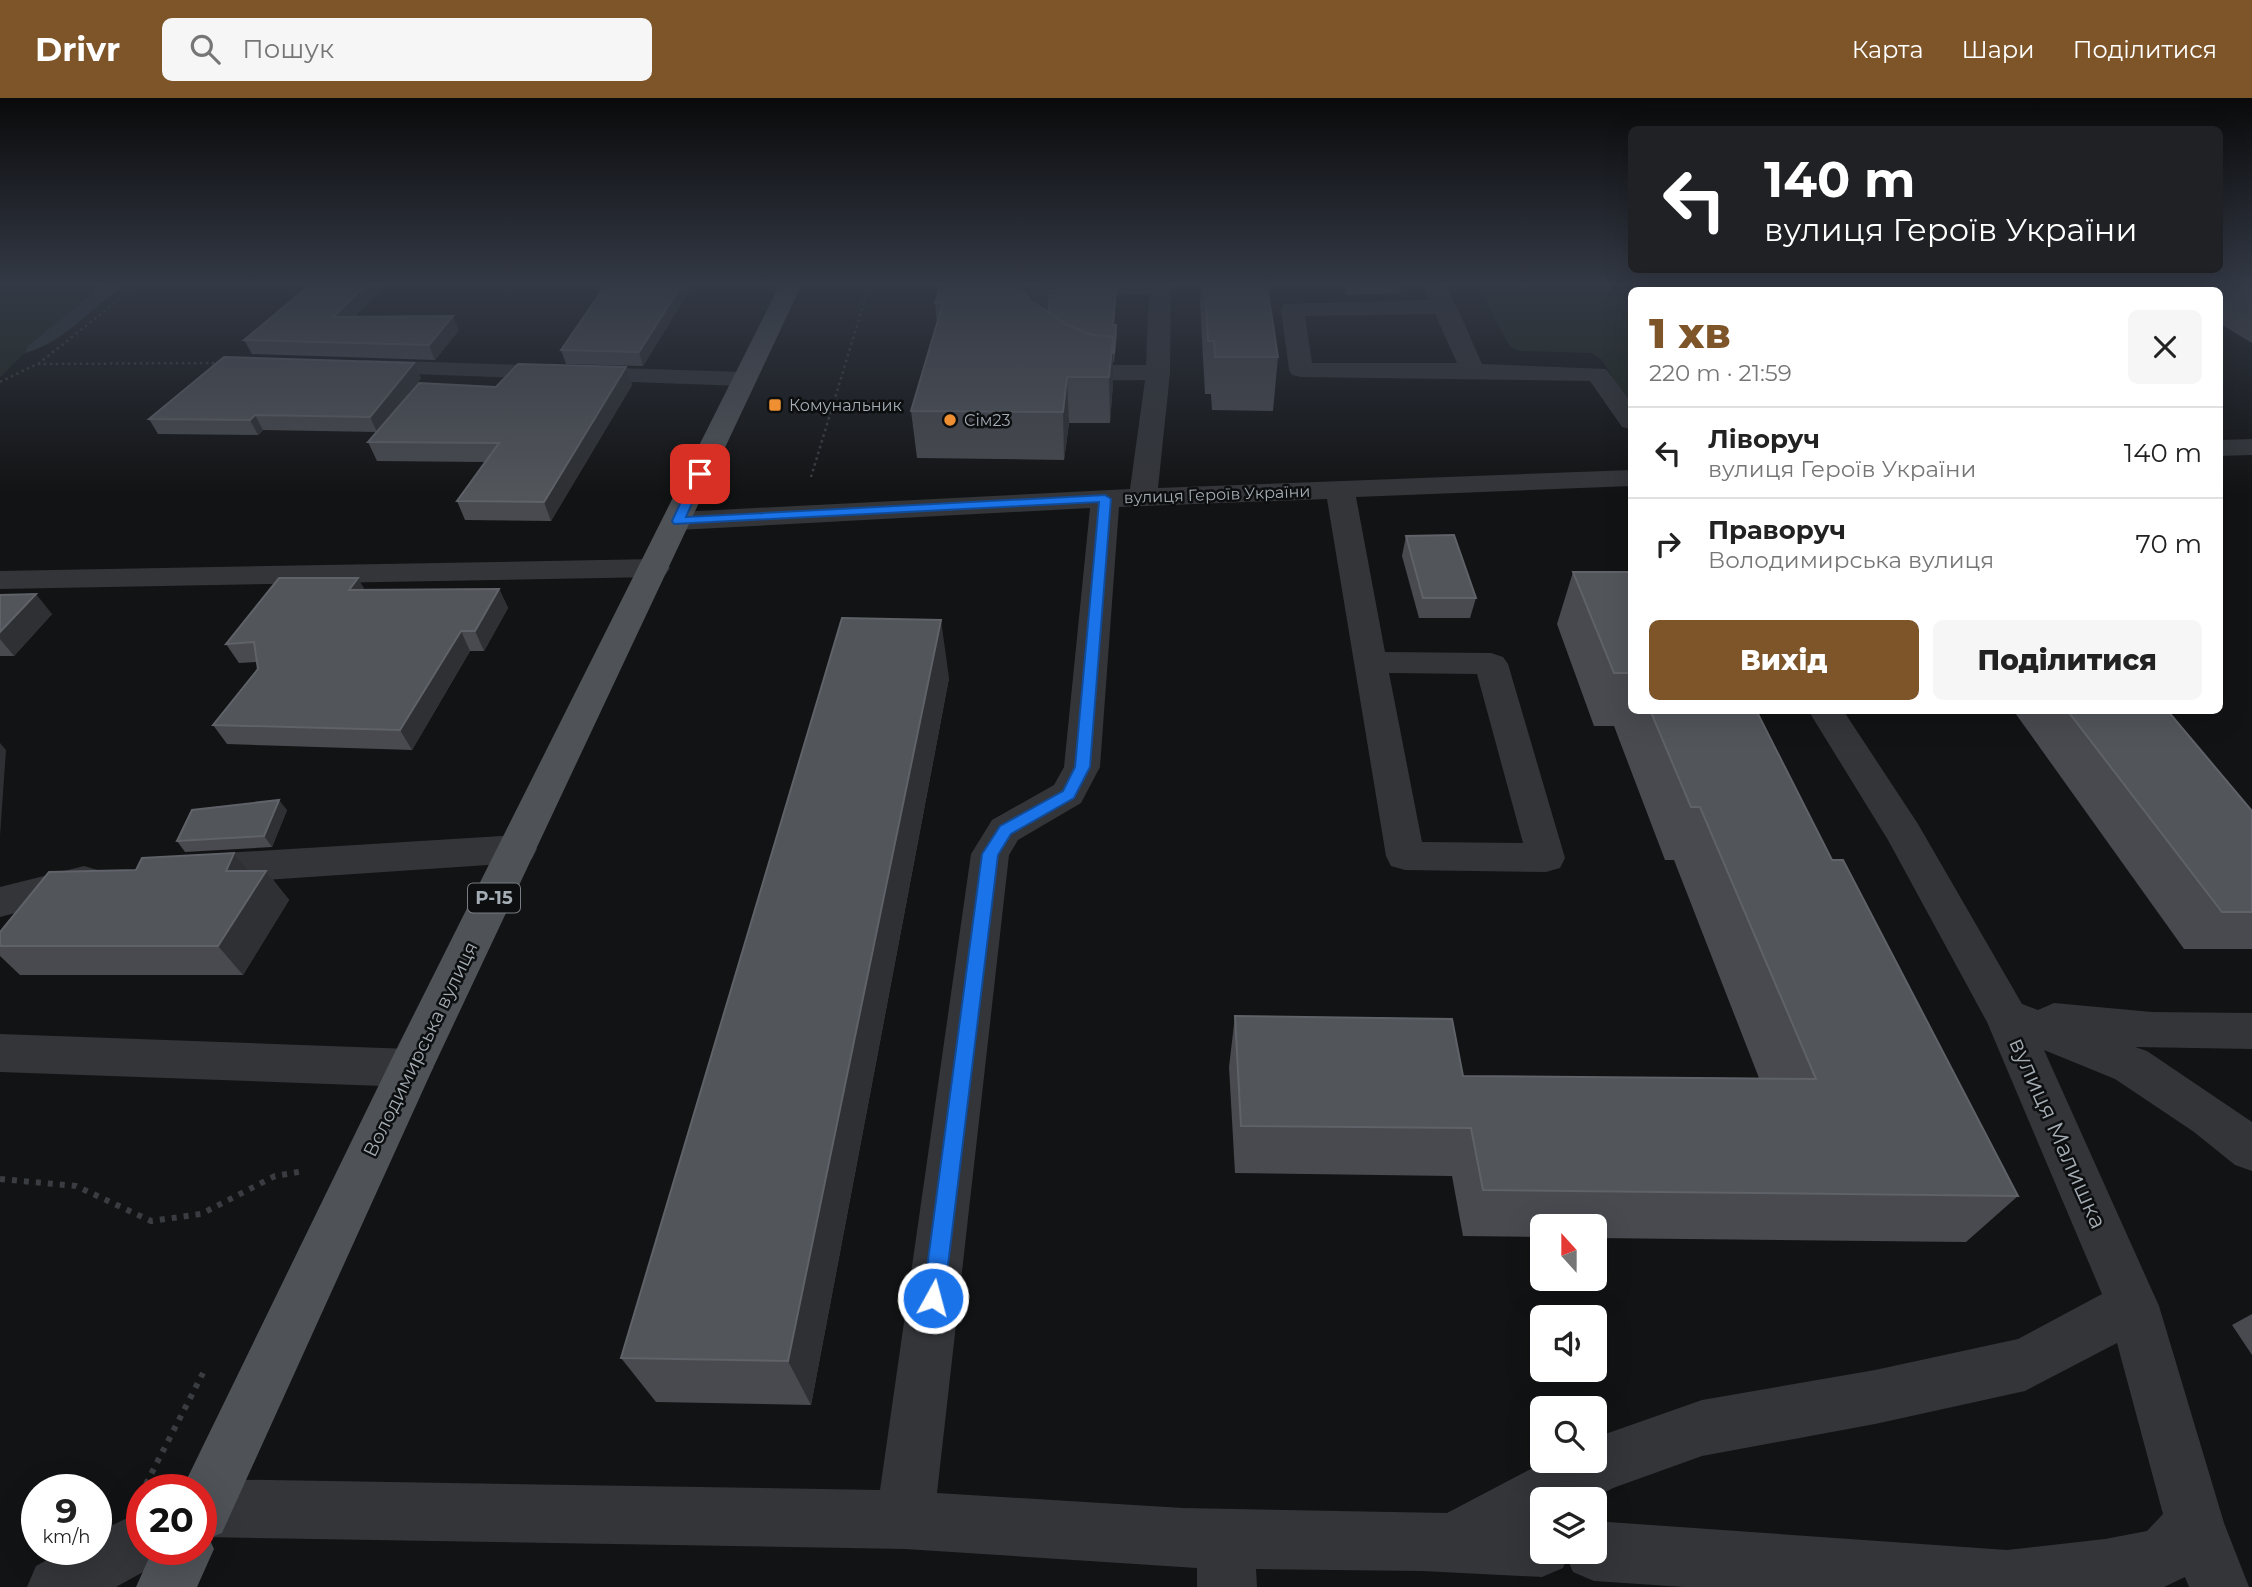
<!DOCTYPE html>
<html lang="uk">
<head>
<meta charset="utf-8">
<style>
	:root { --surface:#fff; --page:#f6f6f6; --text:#222; --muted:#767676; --line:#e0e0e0; --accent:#7e5429 }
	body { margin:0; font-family:Montserrat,sans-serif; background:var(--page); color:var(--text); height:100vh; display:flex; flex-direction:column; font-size:26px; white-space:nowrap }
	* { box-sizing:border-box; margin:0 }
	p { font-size:23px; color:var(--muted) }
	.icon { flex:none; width:38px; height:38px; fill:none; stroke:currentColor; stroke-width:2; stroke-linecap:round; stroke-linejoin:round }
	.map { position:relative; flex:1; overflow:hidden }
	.drawer { position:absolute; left:1628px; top:189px; width:595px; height:427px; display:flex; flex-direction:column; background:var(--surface); border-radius:10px; box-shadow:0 7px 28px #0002 }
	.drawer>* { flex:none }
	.banner { position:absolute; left:1628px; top:28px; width:595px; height:147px; border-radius:10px; box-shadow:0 7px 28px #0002; background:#202124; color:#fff; overflow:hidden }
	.needle { width:46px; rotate:339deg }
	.controls { position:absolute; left:1530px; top:1116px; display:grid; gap:14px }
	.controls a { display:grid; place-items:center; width:77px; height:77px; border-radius:10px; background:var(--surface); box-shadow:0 7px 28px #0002; font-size:35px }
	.speed { position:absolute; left:21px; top:1376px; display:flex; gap:14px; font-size:35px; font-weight:700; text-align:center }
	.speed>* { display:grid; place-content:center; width:91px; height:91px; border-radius:50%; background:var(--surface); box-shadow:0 7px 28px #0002; line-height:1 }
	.speed small { font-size:18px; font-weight:400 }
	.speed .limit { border:10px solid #d22; background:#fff; color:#111 }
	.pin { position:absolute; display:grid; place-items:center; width:60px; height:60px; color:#fff; margin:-30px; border-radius:14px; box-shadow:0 4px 10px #0006 }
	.me { position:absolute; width:77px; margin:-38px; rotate:7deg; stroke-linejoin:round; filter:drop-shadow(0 0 5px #0008) }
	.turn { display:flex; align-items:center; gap:24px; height:147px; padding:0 21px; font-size:32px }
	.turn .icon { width:91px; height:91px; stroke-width:2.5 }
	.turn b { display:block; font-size:49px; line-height:60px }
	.round { display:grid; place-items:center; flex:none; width:74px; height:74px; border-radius:10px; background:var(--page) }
	.summary { display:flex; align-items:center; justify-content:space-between; height:119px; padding:0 21px }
	h1 { font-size:42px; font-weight:800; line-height:52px; color:var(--accent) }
	.primary-button { display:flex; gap:14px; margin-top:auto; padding:14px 21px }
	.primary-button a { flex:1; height:80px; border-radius:10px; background:var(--accent); color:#fff; font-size:28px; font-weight:800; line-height:80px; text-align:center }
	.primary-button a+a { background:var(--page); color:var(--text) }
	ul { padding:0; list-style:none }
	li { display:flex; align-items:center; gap:21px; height:91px; padding:0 21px; border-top:2px solid var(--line) }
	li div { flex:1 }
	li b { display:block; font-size:26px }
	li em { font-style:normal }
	header { display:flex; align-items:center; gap:42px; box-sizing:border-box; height:98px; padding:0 35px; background:var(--accent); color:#fff }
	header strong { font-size:33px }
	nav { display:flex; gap:38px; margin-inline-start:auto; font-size:24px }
	.search { width:490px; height:63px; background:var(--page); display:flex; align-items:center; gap:18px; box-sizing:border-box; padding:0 24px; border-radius:10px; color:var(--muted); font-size:26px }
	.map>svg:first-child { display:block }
	.green { fill:#1f271f }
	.water { fill:#2c373c }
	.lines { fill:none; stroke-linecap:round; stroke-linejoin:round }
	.path-far1 { stroke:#393c40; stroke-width:2.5; stroke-dasharray:2.5 3.5; stroke-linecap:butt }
	.path { stroke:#393c40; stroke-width:6; stroke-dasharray:5 7; stroke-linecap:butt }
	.minor { fill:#333539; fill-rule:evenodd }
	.major { fill:#4f5358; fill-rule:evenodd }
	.wall { fill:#484a4f }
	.shaded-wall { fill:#2e3033 }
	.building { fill:#52555a; stroke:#5f6268; stroke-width:2 }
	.route { fill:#1a73e8; stroke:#114b97; stroke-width:2 }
	.poi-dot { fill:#ee9031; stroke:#0d0e0f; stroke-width:2.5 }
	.labels { text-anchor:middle; stroke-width:5; stroke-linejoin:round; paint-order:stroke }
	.far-poi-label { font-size:16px; fill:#a4acb4; stroke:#0d0e0f; text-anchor:start }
	.far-street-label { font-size:16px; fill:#a4acb4; stroke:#0d0e0f }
	.shield { fill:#0d0e0f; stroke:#777d82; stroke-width:2 }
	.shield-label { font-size:18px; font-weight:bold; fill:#a4acb4 }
	.street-label { font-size:19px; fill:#a4acb4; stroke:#0d0e0f }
	.near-street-label { font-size:23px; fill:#a4acb4; stroke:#0d0e0f }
</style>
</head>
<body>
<header>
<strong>Drivr</strong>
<div class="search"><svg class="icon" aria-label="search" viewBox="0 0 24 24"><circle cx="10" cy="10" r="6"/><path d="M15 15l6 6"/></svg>Пошук</div>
<nav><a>Карта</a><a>Шари</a><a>Поділитися</a></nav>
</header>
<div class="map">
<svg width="2252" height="1489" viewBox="0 0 2252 1489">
	<rect width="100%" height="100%" fill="#121314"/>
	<g class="green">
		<path d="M0,188H101L27,249L25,255L0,279Z"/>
		<path d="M1481,188H1711L1715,192H1631V310L1602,262L1592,255L1520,253L1510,249L1482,197Z"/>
	</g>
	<path class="water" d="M101,188H124C90,210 66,244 25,255L27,249Z"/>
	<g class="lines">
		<g class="path-far1">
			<path d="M38,266L136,188"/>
			<path d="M0,284L37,266L222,265"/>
			<path d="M811,379L869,188"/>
		</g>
		<g class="path">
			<path d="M0,1081L76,1088L151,1123L201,1116L275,1078L304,1073"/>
			<path d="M146,1386L203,1275"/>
		</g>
		<g class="minor">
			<path d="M1040,188H1171L1170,275L1158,390L1631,372V388L1356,399L1385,554L1491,555L1503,559L1508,566L1565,760L1560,770L1546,774L1405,772L1391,768L1386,758L1327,401L1119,409L1100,669L1081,705L1018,742L1009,757L937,1395L1183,1410L1447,1415L1546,1363H1594V1340L1702,1302L1875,1272L2018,1241L2102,1196L1987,924L1888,742L1808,612H1843L1918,726L2022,906L2038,912L2054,905L2152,914L2252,915V951L2135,949L2147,953L2252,1024V1073L2235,1067L2194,1034L2115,981L2044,952L2159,1208L2224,1425L2249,1489H2189L2185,1479L2164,1489H1684L1594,1483L1573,1474L1567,1460L1563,1470L1542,1479L1422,1473L1256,1471L1257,1489H1197V1470L905,1451L201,1439V1391H180L201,1381L880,1392L971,756L992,722L1054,687L1064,669L1090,410L678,432L668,429L663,423L668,417L678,414L1130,391L1145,282C1130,282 1115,283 1101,281C1077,278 1034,249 1020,229C1023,210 1020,194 1040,188ZM1081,195L1149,197L1146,267H1105L1045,231L1048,200ZM1389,575L1477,576L1523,745L1422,744ZM2117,1245L2163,1416L2147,1433L2105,1441L2007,1452L1594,1423V1454H1542V1402H1590L1613,1390L1702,1358L1875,1326L2025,1293Z"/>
			<path d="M1423,188H1445L1457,209L1482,266L1606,271L1631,304V331L1622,329L1590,283L1301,279L1292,277L1289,272L1281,211L1284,206L1429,202ZM1435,216L1457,265H1312L1305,218Z"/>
			<path d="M1739,188H1762L1765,192H1742Z"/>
			<path d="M1893,188H1918L1921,192H1896Z"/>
			<path d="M364,262L743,274L752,276L755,281L752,286L743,288L355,274L352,269L355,264Z"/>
			<path d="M2252,341V357L2219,358V342Z"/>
			<path d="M655,461L666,464L670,470L666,476L655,479L0,491V473Z"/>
			<path d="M518,737L532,741L537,751L532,761L518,765L192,787L178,782L172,772L178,762L192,757Z"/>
			<path d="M84,768L98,772L104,783L98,794L0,819V789Z"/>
			<path d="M0,936L410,951L426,956L433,970L426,984L410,989L0,974Z"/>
			<path d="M142,1413V1451H168L163,1463L116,1489H27L36,1468L67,1451H96V1435Z"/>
		</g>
		<path class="major" d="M779,188H801L433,970L222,1435L209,1440L214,1451L197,1489H136L153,1451H201V1391H182L394,956Z"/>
	</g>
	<g class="wall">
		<path d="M605,188H687L689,193L643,268L566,266L561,252Z"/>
		<path d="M941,188H1034L1026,197L1031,203L1048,214L1116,199L1114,227H1116L1117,236L1114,264H1113V285L1110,325H1069L1064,362L917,360L911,313L937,224L935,205Z"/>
		<path d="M1201,188H1267L1278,259L1273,313L1212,312L1211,296H1205L1200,205Z"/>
		<path d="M1343,188H1401L1400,195L1348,197Z"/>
		<path d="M2160,188H2252V245L2219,225V192H2167Z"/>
		<path d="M354,219L459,232L435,262L252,256L244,242Z"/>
		<path d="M626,269L632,287L551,423L465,422L457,403L486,364L377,363L368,344L377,334L263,332L258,337L158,336L149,321L421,280L381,329L496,289Z"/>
		<path d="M1406,438L1476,500L1470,520H1419L1402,458Z"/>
		<path d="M1573,474H1631V612H1756L1832,762L2018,1098L1966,1144L1594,1140V1129H1542V1139L1463,1138L1452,1078L1235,1075L1229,969L1235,918L1463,978L1759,980L1674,762H1665L1614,628H1594L1557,526Z"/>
		<path d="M499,491L508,510L484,553H470L412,652L227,646L213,627L258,571L257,564L239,565L226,546L365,492Z"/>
		<path d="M0,497L52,516L14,558H0Z"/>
		<path d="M949,580L811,1307L656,1304L621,1260Z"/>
		<path d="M2013,612H2167L2252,713V851H2184Z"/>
		<path d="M287,712L272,749L185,754L177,743Z"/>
		<path d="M234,755L248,773H266L289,802L243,877H20L0,858V834L136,772Z"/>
		<path d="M2252,1216V1257L2232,1227Z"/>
	</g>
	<g class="shaded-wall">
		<path d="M365,188H385L340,233L333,219Z"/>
		<path d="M681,188H687L689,193L643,268L639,254Z"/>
		<path d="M1015,188H1034L1021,203Z"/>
		<path d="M453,218L459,232L435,262L429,247Z"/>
		<path d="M1113,239V285L1110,325L1109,279Z"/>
		<path d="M414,265L421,280L377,334L370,319Z"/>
		<path d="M626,269L632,287L551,423L544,404Z"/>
		<path d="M1067,279L1069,325L1064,362L1063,314Z"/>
		<path d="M255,317L263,332L258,337L250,322Z"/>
		<path d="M358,480L369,499L349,492Z"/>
		<path d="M499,491L508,510L484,553L475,533Z"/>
		<path d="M36,496L52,516L14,558L0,541V534Z"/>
		<path d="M941,522L949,580L811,1307L788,1263Z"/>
		<path d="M461,533L470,553L412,652L400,632Z"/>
		<path d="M0,645L6,652L0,738Z"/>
		<path d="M279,702L287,712L272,749L264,738Z"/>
		<path d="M234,755L257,784L266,773L289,802L243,877L218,848L226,773Z"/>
	</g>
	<g class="building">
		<path d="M309,188H365L333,219L453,218L429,247L244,242Z"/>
		<path d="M605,188H681L639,254L561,252Z"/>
		<path d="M941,188H1017L1031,203L1066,226L1089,236L1113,239L1109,279H1067L1063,314L911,313L943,205H935Z"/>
		<path d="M1205,188H1267L1278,259H1215L1214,243H1208Z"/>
		<path d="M1081,189L1116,190L1113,227H1116L1114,255H1113V239L1089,236L1066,226L1048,214L1050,193Z"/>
		<path d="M224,259L414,265L370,319L255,317L250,322L149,321Z"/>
		<path d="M518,266L626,269L544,404L457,403L499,345L368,344L419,285L496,289Z"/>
		<path d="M1454,437L1476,500H1423L1406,438Z"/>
		<path d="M1573,474H1631V575H1614Z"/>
		<path d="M279,480H358L349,492L499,491L475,533H461L400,632L213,627L258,571L254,544L226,546Z"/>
		<path d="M36,496L0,534V497Z"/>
		<path d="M842,520L941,522L788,1263L621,1260Z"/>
		<path d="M1650,612H1756L1832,762H1843L2018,1098L1483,1092L1471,1030L1241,1028L1235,918L1452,921L1463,978L1816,981L1700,709H1691Z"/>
		<path d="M2067,612H2167L2252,713V814H2222Z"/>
		<path d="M279,702L264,738L177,743L192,712Z"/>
		<path d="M234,755L226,773H266L218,848H0V834L49,774L136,772L142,760Z"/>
	</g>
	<linearGradient id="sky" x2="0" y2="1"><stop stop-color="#0a0a0b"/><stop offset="0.47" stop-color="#333945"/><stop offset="1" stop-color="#333945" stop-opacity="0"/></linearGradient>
	<rect width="2252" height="396" fill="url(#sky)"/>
	<path class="route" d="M700,372L705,376L686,419L1105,397L1111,401L1090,669L1074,700L1011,736L998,757L944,1200L941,1208L933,1211L926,1208L923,1200L982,756L1000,728L1063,693L1075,669L1099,404L674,426L672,423L694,376Z"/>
	<g class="poi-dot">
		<rect x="768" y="300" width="14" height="14" rx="3.5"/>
		<circle cx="950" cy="322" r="7"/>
	</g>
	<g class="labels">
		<g class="far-poi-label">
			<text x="789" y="313">Комунальник</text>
			<text x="964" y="328">Сім23</text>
		</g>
		<g class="far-street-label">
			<text transform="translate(1217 396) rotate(-2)" y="6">вулиця Героїв України</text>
		</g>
		<rect class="shield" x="468" y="785.5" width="52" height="29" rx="5"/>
		<g class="shield-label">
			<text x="494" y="806">Р-15</text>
		</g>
		<g class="street-label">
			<text transform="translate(420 951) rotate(-64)" y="7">Володимирська вулиця</text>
		</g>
		<g class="near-street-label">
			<text transform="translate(2058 1035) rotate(66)" y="8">вулиця Малишка</text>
		</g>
	</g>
</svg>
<div class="controls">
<a><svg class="needle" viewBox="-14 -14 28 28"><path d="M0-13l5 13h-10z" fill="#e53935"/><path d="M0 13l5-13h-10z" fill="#767676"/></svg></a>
<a><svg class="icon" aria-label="sound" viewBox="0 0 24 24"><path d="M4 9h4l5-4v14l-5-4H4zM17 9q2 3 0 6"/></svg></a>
<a><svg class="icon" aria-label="search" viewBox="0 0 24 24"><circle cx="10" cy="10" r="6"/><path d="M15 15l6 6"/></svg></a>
<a><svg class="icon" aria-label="layers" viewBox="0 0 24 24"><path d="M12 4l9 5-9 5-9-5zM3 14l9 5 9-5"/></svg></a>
</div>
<div class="speed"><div>9<small>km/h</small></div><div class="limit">20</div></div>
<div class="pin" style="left:700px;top:376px;background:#d93025"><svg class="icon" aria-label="arrive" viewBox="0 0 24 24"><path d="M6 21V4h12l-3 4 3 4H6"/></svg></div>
<svg class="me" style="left:933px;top:1200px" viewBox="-20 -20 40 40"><circle r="17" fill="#1a73e8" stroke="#fff" stroke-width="3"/><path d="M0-11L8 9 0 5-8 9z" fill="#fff"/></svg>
<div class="banner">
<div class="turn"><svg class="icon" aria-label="left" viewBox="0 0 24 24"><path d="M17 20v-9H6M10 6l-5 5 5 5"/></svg><div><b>140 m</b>вулиця Героїв України</div></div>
</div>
<section class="drawer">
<div class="summary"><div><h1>1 хв</h1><p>220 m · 21:59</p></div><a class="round"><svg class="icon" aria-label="close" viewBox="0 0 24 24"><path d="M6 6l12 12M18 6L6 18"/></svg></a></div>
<ul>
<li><svg class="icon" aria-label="left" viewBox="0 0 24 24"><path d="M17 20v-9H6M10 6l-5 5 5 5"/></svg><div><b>Ліворуч</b><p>вулиця Героїв України</p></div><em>140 m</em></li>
<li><svg class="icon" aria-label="right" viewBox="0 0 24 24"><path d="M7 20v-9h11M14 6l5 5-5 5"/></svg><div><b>Праворуч</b><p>Володимирська вулиця</p></div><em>70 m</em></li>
</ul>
<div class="primary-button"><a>Вихід</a><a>Поділитися</a></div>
</section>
</div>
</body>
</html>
